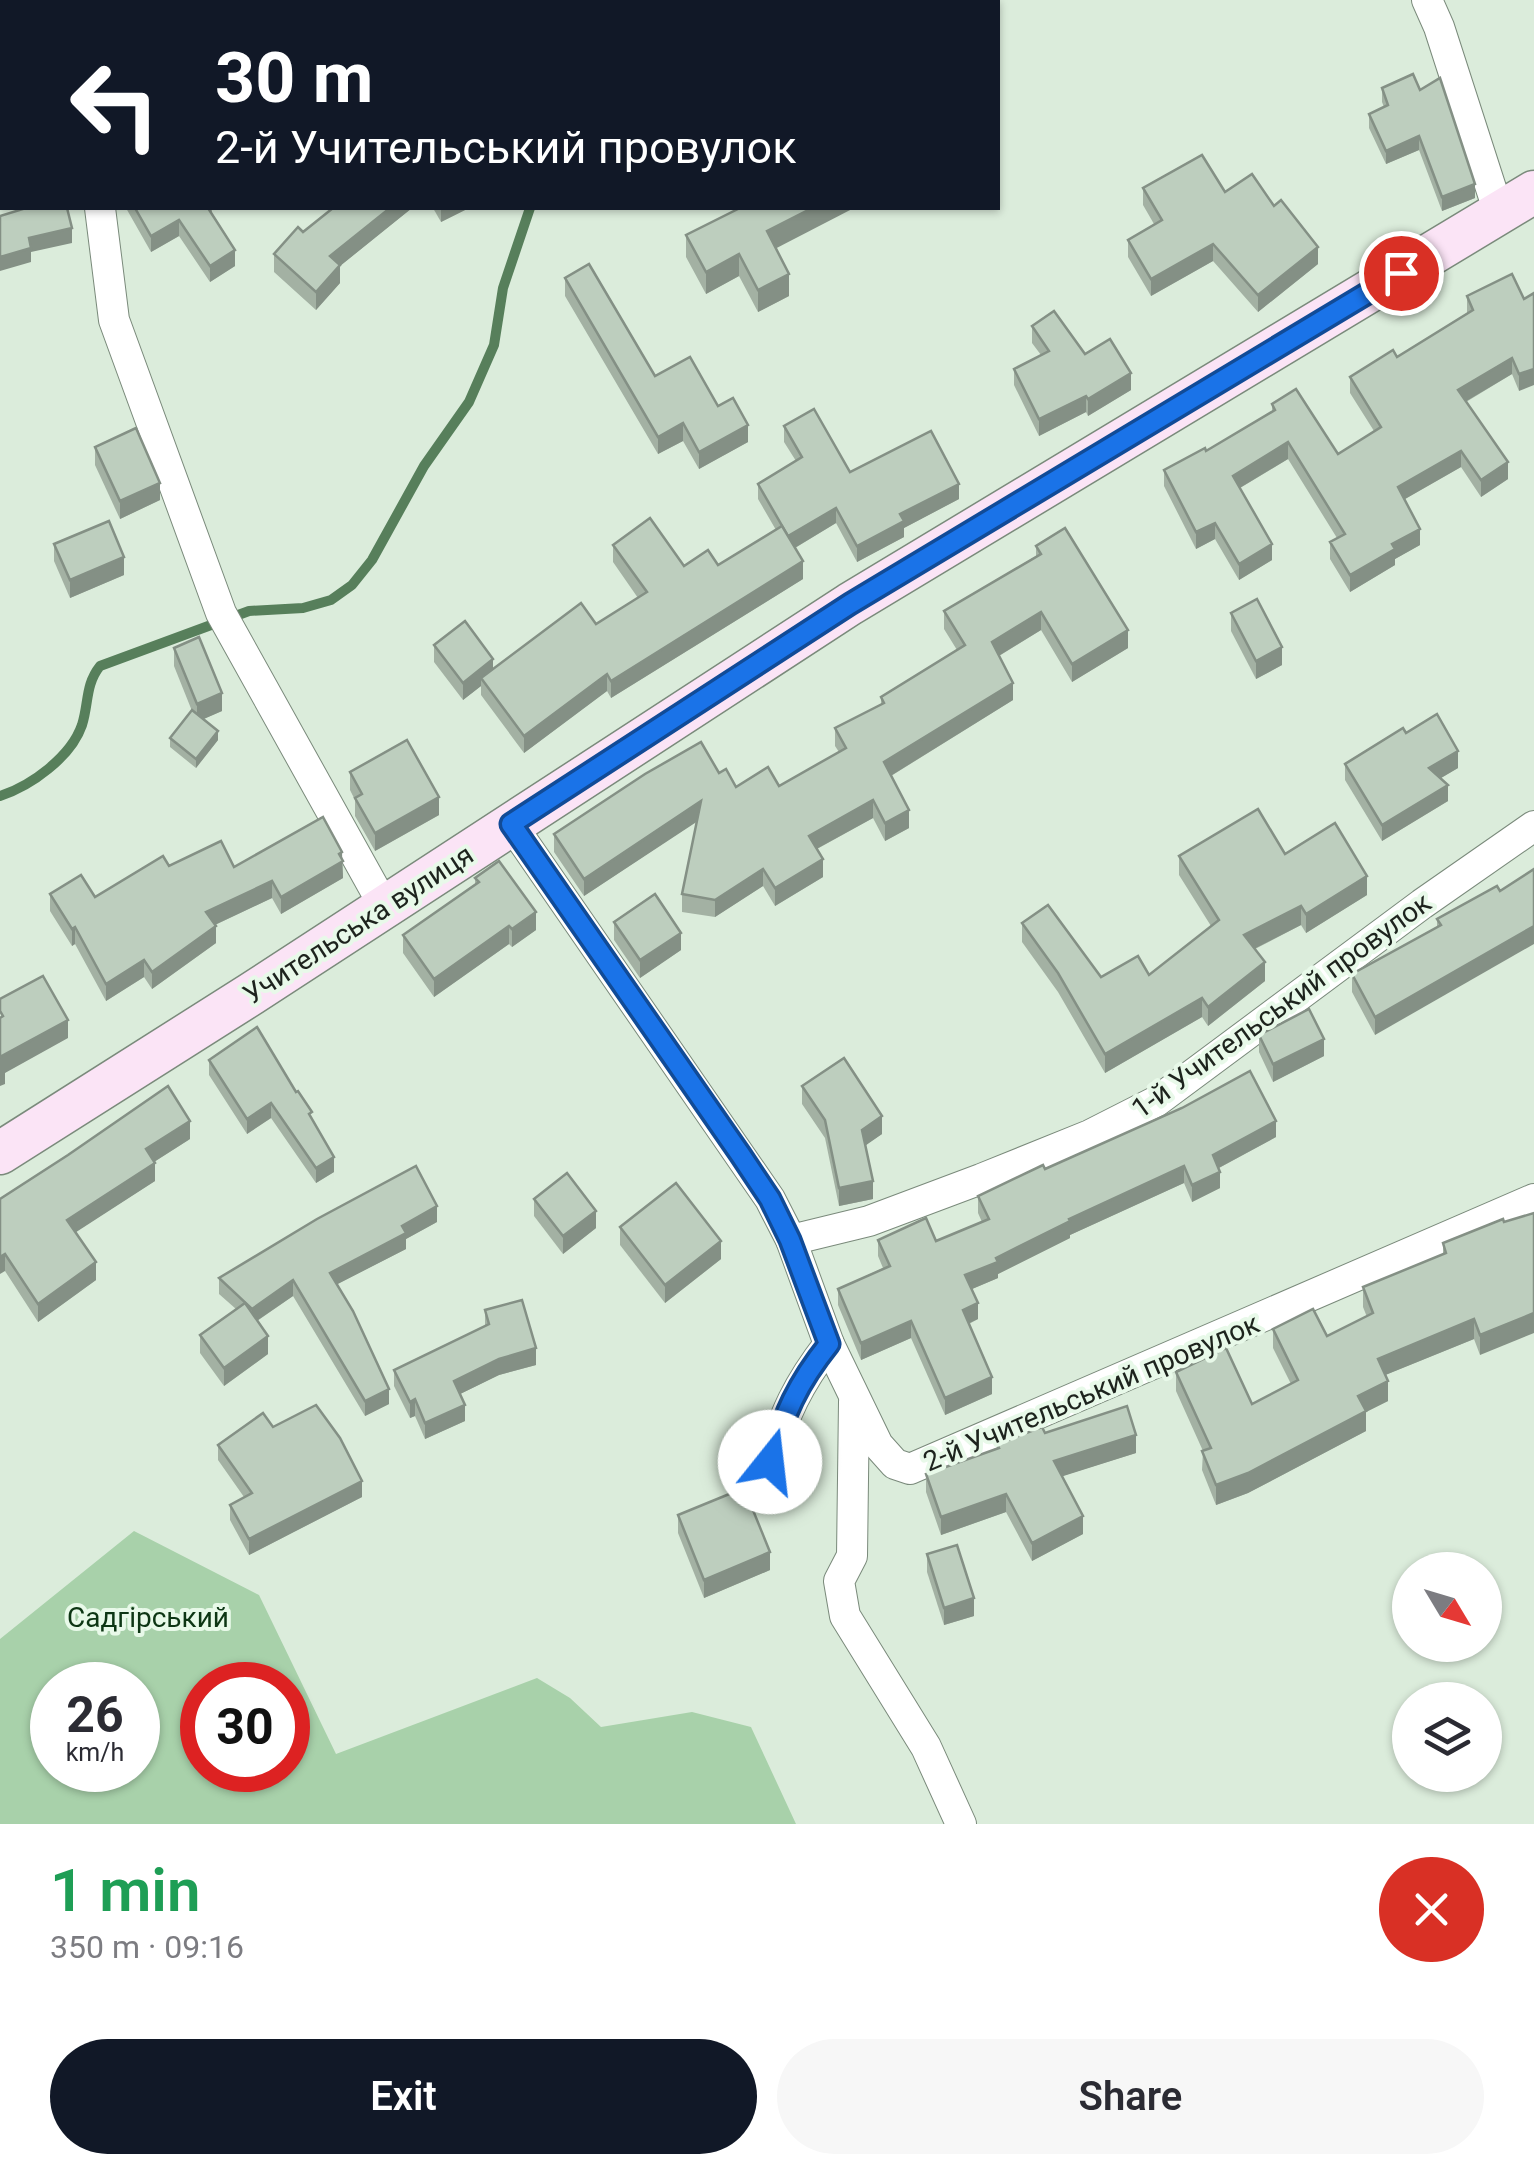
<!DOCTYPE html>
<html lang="en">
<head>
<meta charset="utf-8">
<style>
	:root { --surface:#fff; --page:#f7f7f7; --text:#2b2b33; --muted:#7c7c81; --accent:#111827 }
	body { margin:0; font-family:Roboto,sans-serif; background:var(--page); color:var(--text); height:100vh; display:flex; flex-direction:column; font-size:38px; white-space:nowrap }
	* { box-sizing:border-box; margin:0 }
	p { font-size:32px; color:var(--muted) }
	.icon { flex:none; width:55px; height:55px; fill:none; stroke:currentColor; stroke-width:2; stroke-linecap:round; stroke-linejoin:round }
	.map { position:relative; height:1824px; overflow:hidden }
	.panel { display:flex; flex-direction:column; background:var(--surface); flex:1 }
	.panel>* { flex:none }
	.hud { position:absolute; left:0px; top:0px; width:1000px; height:210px; box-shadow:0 2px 8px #0004; background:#111827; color:#fff; overflow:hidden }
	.needle { width:65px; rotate:128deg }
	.buttons { position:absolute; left:1392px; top:1552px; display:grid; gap:20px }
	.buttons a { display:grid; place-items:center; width:110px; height:110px; border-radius:50%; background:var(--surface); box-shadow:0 2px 8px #0004; font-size:50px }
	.speed { position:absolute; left:30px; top:1662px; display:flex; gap:20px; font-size:50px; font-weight:700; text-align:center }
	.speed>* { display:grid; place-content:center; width:130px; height:130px; border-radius:50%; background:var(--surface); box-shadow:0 2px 8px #0004; line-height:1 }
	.speed small { font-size:25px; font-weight:400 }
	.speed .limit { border:15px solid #d22; background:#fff; color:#111 }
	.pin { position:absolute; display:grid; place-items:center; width:85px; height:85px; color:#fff; margin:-42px; border:5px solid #fff; border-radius:50%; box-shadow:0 2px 10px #0007 }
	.me { position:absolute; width:110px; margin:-55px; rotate:16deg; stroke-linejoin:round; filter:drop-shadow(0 0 8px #0008) }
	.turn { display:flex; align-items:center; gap:35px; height:210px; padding:0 50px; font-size:45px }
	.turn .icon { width:130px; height:130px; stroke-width:2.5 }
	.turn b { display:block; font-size:70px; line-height:85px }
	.round { display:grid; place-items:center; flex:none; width:105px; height:105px; border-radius:52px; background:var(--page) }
	.headline { display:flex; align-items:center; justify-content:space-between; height:170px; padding:0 50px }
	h1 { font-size:60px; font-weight:600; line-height:75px; color:#1e9e55 }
	.primary-button { display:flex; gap:20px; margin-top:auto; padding:20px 50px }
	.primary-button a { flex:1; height:115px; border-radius:60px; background:var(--accent); color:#fff; font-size:40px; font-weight:600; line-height:115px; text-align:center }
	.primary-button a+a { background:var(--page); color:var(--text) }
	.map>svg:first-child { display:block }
	.green { fill:#a8d1aa; fill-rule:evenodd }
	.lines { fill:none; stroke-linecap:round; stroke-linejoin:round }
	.stream { stroke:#577f5b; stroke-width:10 }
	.minor-casing { stroke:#7a8a7b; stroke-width:32 }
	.secondary-casing { stroke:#7a8a7b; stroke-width:45 }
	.minor { stroke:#fff; stroke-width:30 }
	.secondary { stroke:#fbe4f6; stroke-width:42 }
	.wall { fill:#a3b1a3 }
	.shaded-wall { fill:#849085 }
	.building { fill:#bdcebe; stroke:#849085; stroke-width:2.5 }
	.route-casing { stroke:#114b97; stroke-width:25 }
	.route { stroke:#1a73e8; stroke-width:18 }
	.labels { text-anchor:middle; stroke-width:8; stroke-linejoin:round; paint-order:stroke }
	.street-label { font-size:28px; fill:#1d231d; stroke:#e8f9e9 }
	.park-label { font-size:28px; fill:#0d3614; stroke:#e8f9e9 }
</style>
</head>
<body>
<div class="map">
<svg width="1534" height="1824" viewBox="0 0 1534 1824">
	<rect width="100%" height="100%" fill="#dbecdb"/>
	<path class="green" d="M134,1531L259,1595L336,1754L537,1678L570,1698L601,1727L692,1712L751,1727L796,1824H0V1639ZM52,1685H138V1770H52ZM202,1685H288V1770H202Z"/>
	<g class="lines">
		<g class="stream">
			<path d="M890,2L896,0"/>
			<path d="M0,796C31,786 71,757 82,725C89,703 85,685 100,666L249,611L303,608L331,600L352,585L372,560L424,466L469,402L494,345L503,288L530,208"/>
		</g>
		<defs>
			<g id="minor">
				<path d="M1427,0L1439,27L1499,213"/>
				<path d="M567,2L572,0"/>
				<path d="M0,63L2,65"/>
				<path d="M100,208L114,320L221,613L384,906"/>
				<path d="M511,824L770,1199L791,1240L829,1344L878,1445L895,1464L910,1469L1534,1199"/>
				<path d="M791,1240L869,1221L981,1179L1090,1135L1157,1101L1422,904L1534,826"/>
				<path d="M854,1402L852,1556L839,1581L845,1616L926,1747L961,1824"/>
				<path d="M770,1462C784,1414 798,1384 829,1344"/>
			</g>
			<path id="secondary" d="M0,1153L251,994L850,604L1534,192"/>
		</defs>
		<use href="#minor" class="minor-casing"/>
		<use href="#secondary" class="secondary-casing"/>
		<use href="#minor" class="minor"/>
		<use href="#secondary" class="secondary"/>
	</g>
	<g class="wall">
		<path d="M0,0H36L34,2L2,3Z"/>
		<path d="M1382,88L1475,198L1442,211L1419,150L1386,164L1369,128V114L1384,107L1382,102Z"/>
		<path d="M1143,188L1225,192L1274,206L1318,264L1258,312L1213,261L1151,296L1128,257V240L1154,224L1143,205Z"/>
		<path d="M126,208H212V214L235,266L210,282L179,236L151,252Z"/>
		<path d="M412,208L340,266V283L316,310L274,272V254L303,232Z"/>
		<path d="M433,208H469L441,222Z"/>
		<path d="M686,235L776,248L789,296L758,312L739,276L706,294L686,257Z"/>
		<path d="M565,278L655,376L718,406L748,442L699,469L683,441L658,454L565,296Z"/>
		<path d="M1467,296L1524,299L1519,391L1512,374L1466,402L1508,479L1481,497L1461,467L1405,499L1420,545L1395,559V565L1350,592L1330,559V542L1337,538L1288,459L1240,488L1272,560L1239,580L1215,539L1196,549L1164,486V470L1206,451L1272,412V404L1338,454L1374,431L1350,393V377L1397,357L1467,314Z"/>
		<path d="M1032,326L1085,354L1131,390L1088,416L1086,412L1039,436L1014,385V369L1041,355L1032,343Z"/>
		<path d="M784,426L850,472L959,499L904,528V537L857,562L836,523L795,548L803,579L611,698L607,691L524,753L481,695V686L463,700L434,662V645L493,669L596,624L638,598L613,562V545L684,566L718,565L776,530L758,499V484L796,461L784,442Z"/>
		<path d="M95,447L160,500L120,519L95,465Z"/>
		<path d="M54,544L124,575L70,598L54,561Z"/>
		<path d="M1036,546L1128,648L1072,682L1041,630L999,656L1013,700L891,776L909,828L885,841L873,818L817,849L823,877L775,906L763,886L715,917L682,912V894L697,821L584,896L554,852V834L719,773L736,787L779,786L839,752L835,746V728L881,704V697L957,650L944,629V611L1036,556Z"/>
		<path d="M1231,613L1282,665L1256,679L1231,631Z"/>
		<path d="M174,648L222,711L203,719L218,740L196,768L170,747V738L192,711L174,666Z"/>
		<path d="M1406,733L1458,768L1441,778L1448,801L1382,841L1345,780V764Z"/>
		<path d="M350,772L439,815L375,851L355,816V800L350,790Z"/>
		<path d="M1285,854L1367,895L1306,933L1301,925L1255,949L1265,981L1208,1026L1202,1017L1105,1073L1058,992L1022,942V923L1101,977L1149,975L1211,926L1179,875V856Z"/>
		<path d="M342,860L343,878L281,914L272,898L215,925L216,943L152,989L144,977L106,1001L75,944L72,946L50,911V894L95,897L169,866L234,867Z"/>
		<path d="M475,878L536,930L512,947L509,944L434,997L403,953V935L475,884Z"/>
		<path d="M1500,891L1375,1035L1352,992V974L1437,927V919Z"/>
		<path d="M614,922L681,950L640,978L614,940Z"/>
		<path d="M1259,1035L1324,1056L1273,1082L1259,1052Z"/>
		<path d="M209,1060L312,1120L334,1172L316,1183L271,1118L247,1134L209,1075Z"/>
		<path d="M802,1086L882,1134L865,1145L873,1199L839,1206L825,1138L802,1104Z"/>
		<path d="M1276,1137L1219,1168L1220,1188L1192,1202L1184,1183L1070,1235V1238L998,1274V1278L972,1289L978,1319L969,1324L992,1394L945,1415L911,1338L861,1360L838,1305V1289L883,1268L878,1256V1240L936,1241L982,1222L978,1213V1196L1045,1169Z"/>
		<path d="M190,1139L154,1162L155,1181L75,1232L96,1280L38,1322L5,1271L0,1199Z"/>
		<path d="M534,1199L596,1228L563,1254L534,1216Z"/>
		<path d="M1503,1219L1480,1355L1474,1339L1385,1375L1388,1401L1366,1412V1431L1248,1493L1216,1505L1202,1470L1203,1451L1176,1391V1372L1252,1404L1291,1384L1273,1348V1329L1327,1336L1367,1317L1363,1307V1287L1443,1254V1243Z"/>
		<path d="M437,1222L406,1239V1249L337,1284L389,1404L365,1416L293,1296L257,1321L268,1354L224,1386L200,1353V1335L236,1309L219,1294V1278Z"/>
		<path d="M620,1227L721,1259L665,1303L620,1245Z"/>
		<path d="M485,1310L536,1365L499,1375L460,1394L465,1421L425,1439L415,1416L410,1418L394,1386V1370L485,1326Z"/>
		<path d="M273,1427L362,1497L249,1555L230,1520V1505L244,1497L218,1460V1445Z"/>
		<path d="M1045,1433L1136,1453L1062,1476L1083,1534L1032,1561L1006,1512L941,1535L926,1492V1474L997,1449V1444Z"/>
		<path d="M678,1515L770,1570L704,1598L678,1533Z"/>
		<path d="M927,1554L974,1616L944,1625L927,1572Z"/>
	</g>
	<g class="shaded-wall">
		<path d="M1419,136V150L1386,164V151Z"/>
		<path d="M1475,184V198L1442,211V197Z"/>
		<path d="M390,208H412L340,266V283L316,310V292L330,256Z"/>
		<path d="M441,208H469L441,222Z"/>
		<path d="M812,208H854L767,253V231Z"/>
		<path d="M179,220V236L151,252V236Z"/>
		<path d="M72,228V243L31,252V262L0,271V257L29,238Z"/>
		<path d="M1213,244V261L1151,296V279Z"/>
		<path d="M1318,247V264L1258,312V295Z"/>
		<path d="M235,250V266L210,282V266Z"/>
		<path d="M739,254V276L706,294V272Z"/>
		<path d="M789,274V296L758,312V290Z"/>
		<path d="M1512,358V374L1458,406V390Z"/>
		<path d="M1534,369V385L1519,391V374Z"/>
		<path d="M1131,373V390L1088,416V399Z"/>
		<path d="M1086,396V412L1039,436V419Z"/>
		<path d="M683,423V441L658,454V437Z"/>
		<path d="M748,425V442L699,469V452Z"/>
		<path d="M1288,442V459L1233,492V476Z"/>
		<path d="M1461,451V467L1398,503V487Z"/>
		<path d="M1508,462V479L1481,497V480Z"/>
		<path d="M160,483V500L120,519V501Z"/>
		<path d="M959,484V499L904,528V537L857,562V546L900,514Z"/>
		<path d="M836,508V523L788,552V536Z"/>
		<path d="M1215,523V539L1196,549V532Z"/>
		<path d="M1420,529V545L1395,559V565L1350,592V575L1392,544Z"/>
		<path d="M1272,544V560L1239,580V564Z"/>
		<path d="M124,557V575L70,598V580Z"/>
		<path d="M803,561V579L611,698V681Z"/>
		<path d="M1041,612V630L992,660V642Z"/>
		<path d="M1128,630V648L1072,682V664Z"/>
		<path d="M1282,647V665L1256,679V661Z"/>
		<path d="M493,659V677L481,678V686L463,700V683Z"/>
		<path d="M607,674V691L524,753V736Z"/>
		<path d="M1013,683V700L884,780V762Z"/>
		<path d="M222,693V711L197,722V704Z"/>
		<path d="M218,731V740L196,768V759Z"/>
		<path d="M1458,751V768L1429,785V768Z"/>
		<path d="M1448,785V801L1382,841V825Z"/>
		<path d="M439,797V815L375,851V833Z"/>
		<path d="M873,800V818L809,853V836Z"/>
		<path d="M701,801V819L584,896V879Z"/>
		<path d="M909,810V828L885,841V823Z"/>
		<path d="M342,852L343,878L281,914V897Z"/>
		<path d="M823,859V877L775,906V888Z"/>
		<path d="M763,869V886L715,917V900Z"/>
		<path d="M1367,876V895L1306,933V914Z"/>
		<path d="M272,881V898L206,929V912Z"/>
		<path d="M1301,906V925L1244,954V935Z"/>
		<path d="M536,912V930L512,947V929Z"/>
		<path d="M216,926V943L152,989V972Z"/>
		<path d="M509,926V944L434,997V979Z"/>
		<path d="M1534,926V944L1375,1035V1017Z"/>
		<path d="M75,927V944L72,946V929Z"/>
		<path d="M681,933V950L640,978V960Z"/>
		<path d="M144,960V977L106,1001V984Z"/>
		<path d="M1265,962V981L1208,1026V1007Z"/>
		<path d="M1202,998V1017L1105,1073V1054Z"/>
		<path d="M68,1020V1038L5,1073V1084L0,1086V1057Z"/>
		<path d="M1324,1039V1056L1273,1082V1064Z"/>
		<path d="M271,1103V1118L247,1134V1119Z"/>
		<path d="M882,1116V1134L862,1148V1130Z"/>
		<path d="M190,1121V1139L146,1167V1149Z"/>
		<path d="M1276,1121V1137L1213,1171V1155Z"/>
		<path d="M334,1157V1172L316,1183V1168Z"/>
		<path d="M155,1163V1181L67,1238V1220Z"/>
		<path d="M1184,1166V1183L1070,1235V1238L998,1274V1278L965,1292V1275L1069,1219Z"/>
		<path d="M1220,1172V1188L1192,1202V1185Z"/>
		<path d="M873,1181V1199L839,1206V1188Z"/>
		<path d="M437,1206V1222L406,1239V1249L330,1288V1273L402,1226Z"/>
		<path d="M596,1211V1228L563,1254V1236Z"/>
		<path d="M721,1241V1259L665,1303V1285Z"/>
		<path d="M5,1254V1271L0,1274V1257Z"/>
		<path d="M96,1262V1280L38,1322V1304Z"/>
		<path d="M293,1280V1296L252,1324V1309Z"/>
		<path d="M978,1303V1319L963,1326V1310Z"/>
		<path d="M1534,1313V1333L1480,1355V1335Z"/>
		<path d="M1474,1319V1339L1378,1378V1359Z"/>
		<path d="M911,1321V1338L861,1360V1343Z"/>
		<path d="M268,1336V1354L224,1386V1368Z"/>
		<path d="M536,1348V1365L499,1375L454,1397V1381L499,1359Z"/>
		<path d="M992,1377V1394L945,1415V1398Z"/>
		<path d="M1388,1381V1401L1366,1412V1431L1248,1493L1216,1505V1485L1358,1396Z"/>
		<path d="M389,1389V1404L365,1416V1401Z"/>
		<path d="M415,1399V1416L410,1418V1402Z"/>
		<path d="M465,1405V1421L425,1439V1423Z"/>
		<path d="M1136,1435V1453L1054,1479V1461Z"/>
		<path d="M362,1481V1497L249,1555V1539Z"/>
		<path d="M1006,1494V1512L941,1535V1517Z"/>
		<path d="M1083,1516V1534L1032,1561V1543Z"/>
		<path d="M770,1552V1570L704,1598V1580Z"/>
		<path d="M974,1598V1616L944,1625V1608Z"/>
	</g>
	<g class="building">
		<rect x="102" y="0" width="62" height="2"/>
		<path d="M586,0H603L605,2H582Z"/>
		<path d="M631,0H642L644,2H627Z"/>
		<path d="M1413,74L1420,90L1440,78L1475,184L1442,197L1419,136L1386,151L1369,114L1388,105L1382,88Z"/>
		<path d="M1202,155L1225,192L1252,174L1274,206L1281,200L1318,247L1258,295L1213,244L1151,279L1128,240L1162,220L1143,188Z"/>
		<path d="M26,208H67L72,228L29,238L31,248L0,257V216Z"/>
		<path d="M135,208H208L235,250L210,266L179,220L151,236Z"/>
		<path d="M333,208H390L330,256L340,265L316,292L274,254L298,227L303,232Z"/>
		<path d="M740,208H812L767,231L789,274L758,290L739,254L706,272L686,235Z"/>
		<path d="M589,264L655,376L690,357L718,406L733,398L748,425L699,452L683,423L658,437L565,278Z"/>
		<path d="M1512,274L1524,299L1534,293V369L1519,374L1512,358L1458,390L1508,462L1481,480L1461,451L1398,487L1420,529L1392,544L1395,549L1350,575L1330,542L1345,534L1288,442L1233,476L1272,544L1239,564L1215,523L1196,532L1164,470L1205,448L1206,451L1275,410L1272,404L1296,389L1338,454L1381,427L1350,377L1393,350L1397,357L1473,310L1467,296Z"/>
		<path d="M1054,311L1085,354L1110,339L1131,373L1088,399L1086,396L1039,419L1014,369L1049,351L1032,326Z"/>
		<path d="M814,409L850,472L931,431L959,484L900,514L904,521L857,546L836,508L788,536L758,484L802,457L784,426Z"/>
		<path d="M136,428L160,483L120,501L95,447Z"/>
		<path d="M650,518L684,566L708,550L718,565L782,526L803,561L611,681L607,674L524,736L481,678L581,603L596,624L647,592L613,545Z"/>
		<path d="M109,521L124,557L70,580L54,544Z"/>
		<path d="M1065,528L1128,630L1072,664L1041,612L992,642L1013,683L884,762L909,810L885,823L873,800L809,836L823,859L775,888L763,869L715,900L682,894L701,801L584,879L554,834L645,774L701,742L719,773L726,769L736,787L768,767L779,786L846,748L835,728L884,703L881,697L965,645L944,611L1041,554L1036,546Z"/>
		<path d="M1257,599L1282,647L1256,661L1231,613Z"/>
		<path d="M465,621L493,659L463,683L434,645Z"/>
		<path d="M199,637L222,693L197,704L174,648Z"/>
		<path d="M192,710L218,731L196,759L170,738Z"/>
		<path d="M1437,714L1458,751L1429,768L1448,785L1382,825L1345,764L1403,728L1406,733Z"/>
		<path d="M407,740L439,797L375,833L355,798L362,794L350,772Z"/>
		<path d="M1258,809L1285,854L1335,823L1367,876L1306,914L1301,906L1244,935L1265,962L1208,1007L1202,998L1105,1054L1058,973L1022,923L1048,905L1101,977L1138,956L1149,975L1219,920L1179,856Z"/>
		<path d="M323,817L342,852L339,854L343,861L281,897L272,881L206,912L216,926L152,972L144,960L106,984L75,927L72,929L50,894L81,875L95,897L163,856L169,866L221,841L234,867Z"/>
		<path d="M499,861L536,912L512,929L509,926L434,979L403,935L479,882L475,878Z"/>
		<path d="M1534,869V926L1375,1017L1352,974L1441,925L1437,919L1497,886L1500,891Z"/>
		<path d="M655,894L681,933L640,960L614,922Z"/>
		<path d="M43,976L68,1020L0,1057V1018L3,1016L0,1011V999Z"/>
		<path d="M1309,1009L1324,1039L1273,1064L1259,1035Z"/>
		<path d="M257,1027L296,1092L298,1091L312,1112L309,1114L334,1157L316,1168L271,1103L247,1119L209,1060Z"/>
		<path d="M844,1058L882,1116L862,1130L873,1181L839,1188L825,1120L802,1086Z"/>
		<path d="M1250,1071L1276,1121L1213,1155L1220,1172L1192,1185L1184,1166L1069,1219L1070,1221L996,1258L998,1262L965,1275L978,1303L963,1310L992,1377L945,1398L911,1321L861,1343L838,1289L890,1266L878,1240L926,1218L936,1241L989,1219L978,1196L1043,1165L1045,1169L1182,1108Z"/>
		<path d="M168,1086L190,1121L146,1149L155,1163L67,1220L96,1262L38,1304L5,1254L0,1257V1199L68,1155Z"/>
		<path d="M416,1166L437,1206L402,1226L406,1233L330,1273L353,1311L389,1389L365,1401L293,1280L252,1309L219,1278L317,1219Z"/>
		<path d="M567,1173L596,1211L563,1236L534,1199Z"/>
		<path d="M676,1183L721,1241L665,1285L620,1227Z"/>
		<path d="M1534,1213V1313L1480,1335L1474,1319L1378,1359L1388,1381L1358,1396L1366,1411L1248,1473L1216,1485L1202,1451L1211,1448L1176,1372L1226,1348L1252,1404L1298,1380L1273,1329L1313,1309L1327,1336L1373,1313L1363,1287L1446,1253L1443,1243L1503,1219L1504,1222Z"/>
		<path d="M522,1300L536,1348L499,1359L454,1381L465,1405L425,1423L415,1399L410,1402L394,1370L489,1324L485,1310Z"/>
		<path d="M245,1303L268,1336L224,1368L200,1335Z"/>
		<path d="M316,1405L340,1438L362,1481L249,1539L230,1505L252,1493L218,1445L263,1413L273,1427Z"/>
		<path d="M1127,1406L1136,1435L1054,1461L1083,1516L1032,1543L1006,1494L941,1517L926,1474L999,1448L997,1444L1042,1427L1045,1433Z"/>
		<path d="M744,1488L770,1552L704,1580L678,1515Z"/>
		<path d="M957,1545L974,1598L944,1608L927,1554Z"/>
	</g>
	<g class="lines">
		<defs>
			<path id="route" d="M770,1462C784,1414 797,1384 829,1344L790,1240L770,1199L740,1154L511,824L850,604L1401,273"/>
		</defs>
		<use href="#route" class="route-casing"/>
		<use href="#route" class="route"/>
	</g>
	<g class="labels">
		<g class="street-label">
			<text transform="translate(358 924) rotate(-33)" y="10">Учительська вулиця</text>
			<text transform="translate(1281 1005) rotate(-36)" y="10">1-й Учительський провулок</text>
			<text transform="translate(1091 1392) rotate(-23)" y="10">2-й Учительський провулок</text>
		</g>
		<g class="park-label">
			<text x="148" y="1627">Садгірський</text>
		</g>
	</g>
</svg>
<div class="buttons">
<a><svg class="needle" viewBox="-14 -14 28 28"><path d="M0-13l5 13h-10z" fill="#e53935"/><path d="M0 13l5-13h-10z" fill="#7c7c81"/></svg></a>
<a><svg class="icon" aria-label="layers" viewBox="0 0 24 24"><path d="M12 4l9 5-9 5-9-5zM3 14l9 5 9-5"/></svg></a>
</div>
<div class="speed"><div>26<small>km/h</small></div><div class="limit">30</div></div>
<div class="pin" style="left:1401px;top:273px;background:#d93025"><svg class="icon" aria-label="arrive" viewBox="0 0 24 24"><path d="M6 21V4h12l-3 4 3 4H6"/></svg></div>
<svg class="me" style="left:770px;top:1462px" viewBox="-20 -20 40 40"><circle r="19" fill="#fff"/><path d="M0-13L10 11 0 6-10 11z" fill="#1a73e8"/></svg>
<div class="hud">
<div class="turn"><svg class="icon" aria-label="left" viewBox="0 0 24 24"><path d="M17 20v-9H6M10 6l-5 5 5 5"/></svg><div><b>30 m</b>2-й Учительський провулок</div></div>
</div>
</div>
<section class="panel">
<div class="headline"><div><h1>1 min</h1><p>350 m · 09:16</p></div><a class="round" style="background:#d93025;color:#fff"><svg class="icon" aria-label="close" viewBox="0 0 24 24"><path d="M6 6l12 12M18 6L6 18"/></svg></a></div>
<div class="primary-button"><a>Exit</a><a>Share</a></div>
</section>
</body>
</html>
